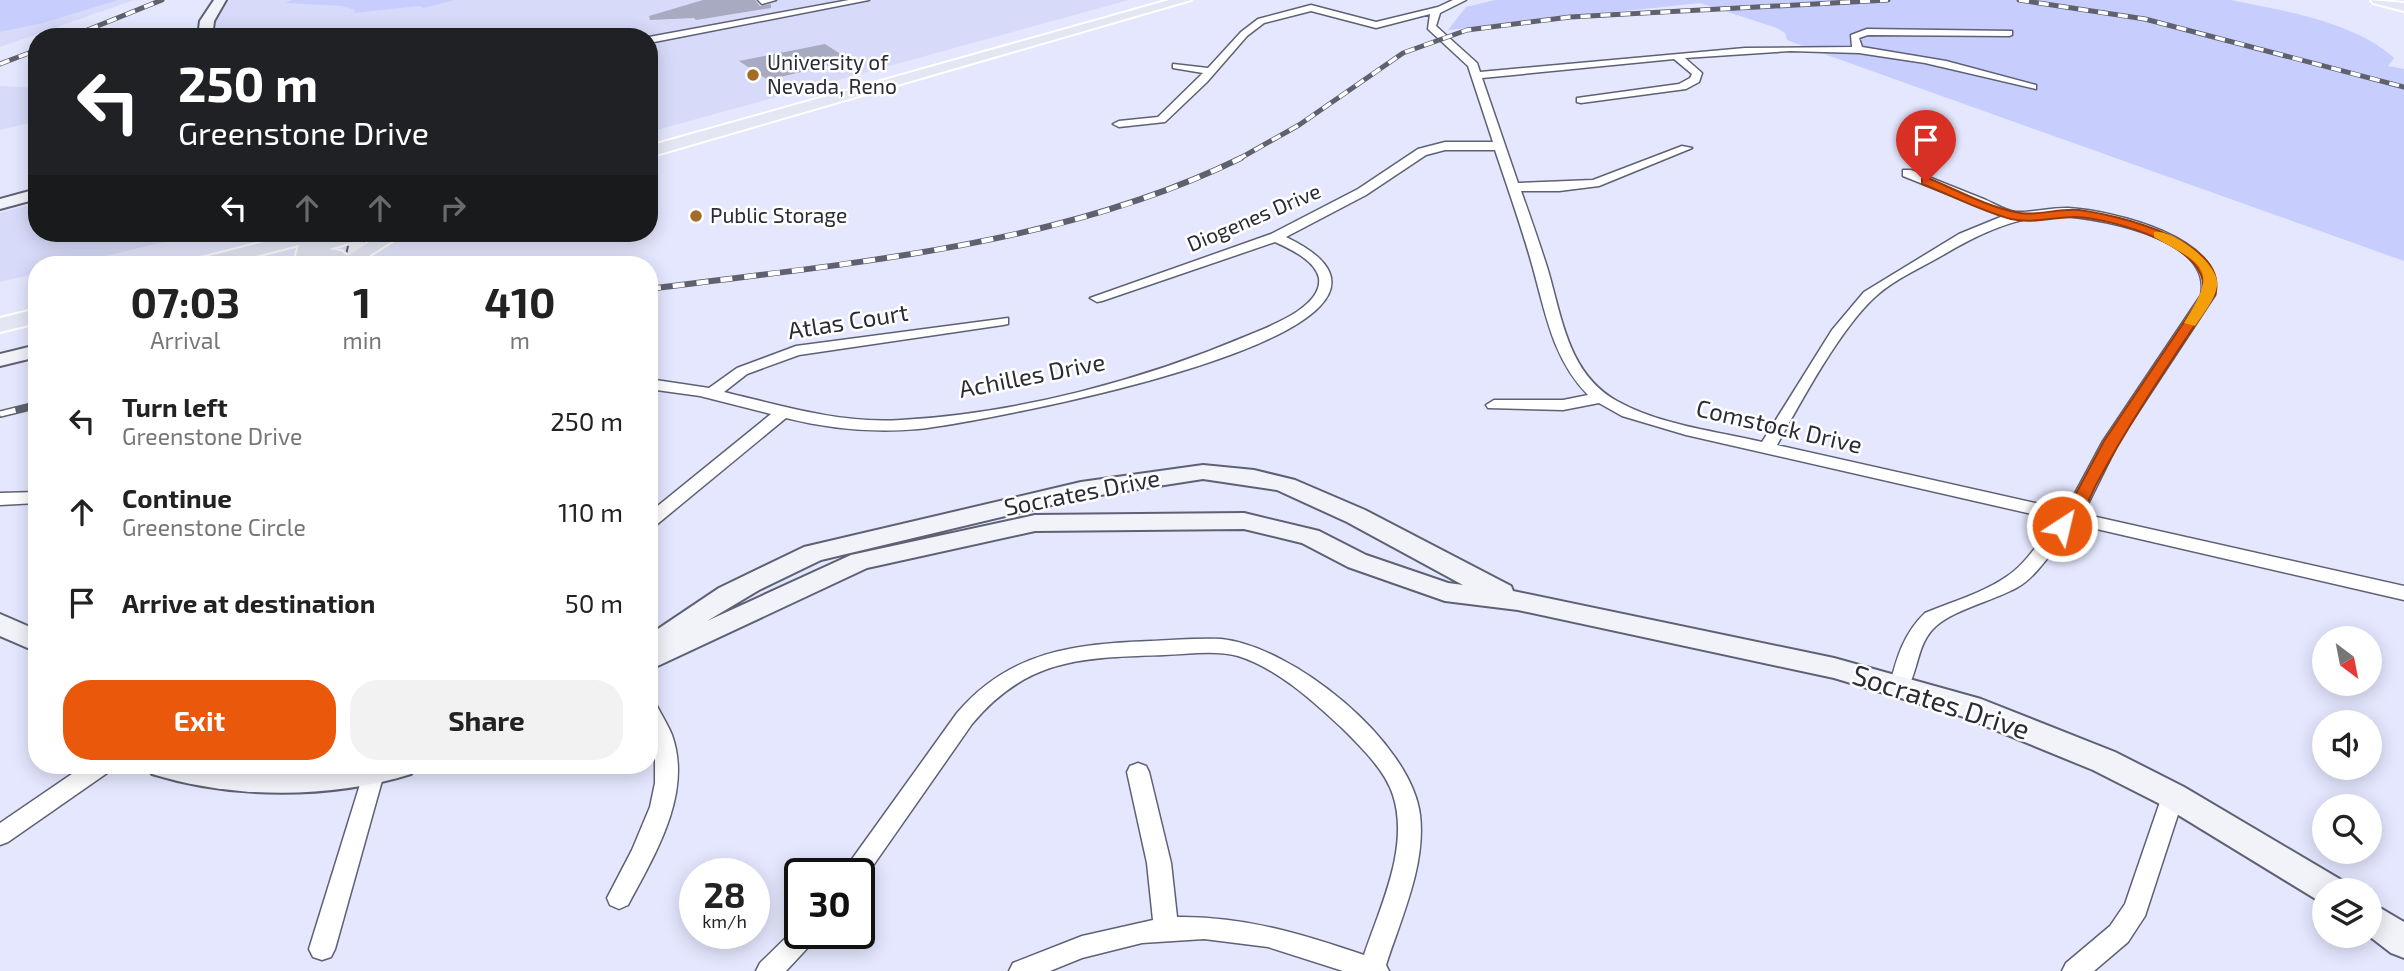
<!DOCTYPE html>
<html lang="en">
<head>
<meta charset="utf-8">
<style>
	:root { --surface:#fff; --page:#f2f2f2; --text:#222; --muted:#767676; --accent:#ea580c }
	body { margin:0; font-family:"Exo 2",sans-serif; background:var(--page); color:var(--text); height:100vh; display:flex; flex-direction:column; font-size:26px; white-space:nowrap }
	* { box-sizing:border-box; margin:0 }
	p { font-size:23px; color:var(--muted) }
	.icon { flex:none; width:38px; height:38px; fill:none; stroke:currentColor; stroke-width:2; stroke-linecap:round; stroke-linejoin:round }
	.map { position:relative; flex:1; overflow:hidden }
	.panel { position:absolute; left:28px; top:256px; width:630px; height:518px; display:flex; flex-direction:column; background:var(--surface); border-radius:28px; box-shadow:0 4px 18px #0003 }
	.panel>* { flex:none }
	.banner { position:absolute; left:28px; top:28px; width:630px; height:214px; border-radius:28px; box-shadow:0 4px 18px #0003; background:#202124; color:#fff; overflow:hidden }
	.needle { width:46px; rotate:148deg }
	.fabs { position:absolute; left:2312px; top:626px; display:grid; gap:14px }
	.fabs a { display:grid; place-items:center; width:70px; height:70px; border-radius:50%; background:var(--surface); box-shadow:0 4px 18px #0003; font-size:35px }
	.speed { position:absolute; left:679px; top:858px; display:flex; gap:14px; font-size:35px; font-weight:700; text-align:center }
	.speed>* { display:grid; place-content:center; width:91px; height:91px; border-radius:50%; background:var(--surface); box-shadow:0 4px 18px #0003; line-height:1 }
	.speed small { font-size:18px; font-weight:400 }
	.speed .limit { border:4px solid #111; border-radius:10px; background:#fff; color:#111 }
	.pin { position:absolute; display:grid; place-items:center; width:60px; height:60px; color:#fff; margin:-72px -30px; border-radius:50% 50% 50% 0; rotate:-45deg; box-shadow:0 0 7px #0007 }
	.pin .icon { rotate:45deg }
	.me { position:absolute; width:77px; margin:-38px; rotate:35deg; stroke-linejoin:round; filter:drop-shadow(0 0 5px #0008) }
	.turn { display:flex; align-items:center; gap:24px; height:147px; padding:0 35px; font-size:32px }
	.turn .icon { width:91px; height:91px; stroke-width:2.5 }
	.turn b { display:block; font-size:49px; line-height:60px }
	.lanes { display:flex; align-items:center; height:66px; padding:0 35px; background:#0003; justify-content:center; gap:35px; direction:ltr }
	.lanes .off { opacity:.35 }
	.eta { display:flex; justify-content:space-evenly; align-items:center; height:119px; text-align:center }
	.eta b { font-size:42px; font-weight:700; line-height:49px }
	.action { display:flex; gap:14px; margin-top:auto; padding:14px 35px }
	.action a { flex:1; height:80px; border-radius:28px; background:var(--accent); color:#fff; font-size:28px; font-weight:700; line-height:80px; text-align:center }
	.action a+a { background:var(--page); color:var(--text) }
	ul { padding:0; list-style:none }
	li { display:flex; align-items:center; gap:21px; height:91px; padding:0 35px }
	li div { flex:1 }
	li b { display:block; font-size:26px }
	li em { font-style:normal }
	.map>svg:first-child { display:block }
	.built { fill:#d7dbf9 }
	.green { fill:#c7cefe }
	.building { fill:#a7aac0 }
	.lines { fill:none; stroke-linecap:round; stroke-linejoin:round }
	.street-casing { stroke:#5e6174; stroke-width:3 }
	.secondary-casing { stroke:#5e6174; stroke-width:4 }
	.primary-casing { stroke:#fff; stroke-width:4 }
	.street { fill:#fff; fill-rule:evenodd }
	.secondary { fill:#f2f3f9; fill-rule:evenodd }
	.primary { fill:#e4e6f4; fill-rule:evenodd }
	.rail-far2-casing { stroke:#5f616e; stroke-width:5 }
	.rail-far1-casing { stroke:#5f616e; stroke-width:6 }
	.rail-casing { stroke:#5f616e; stroke-width:8 }
	.rail-far2 { stroke:#fff; stroke-width:3.5; stroke-dasharray:10; stroke-linecap:butt }
	.rail-far1 { stroke:#fff; stroke-width:4.5; stroke-dasharray:12; stroke-linecap:butt }
	.rail { stroke:#fff; stroke-width:5; stroke-dasharray:16; stroke-linecap:butt }
	.route { fill:#ea580c; stroke:#983908; stroke-width:2 }
	.slow { fill:#f59e0b }
	.poi-dot { fill:#a26c27; stroke:#fff; stroke-width:2.5 }
	.labels { text-anchor:middle; stroke-width:5; stroke-linejoin:round; paint-order:stroke }
	.far-poi-label { font-size:21px; fill:#2a2b34; stroke:#fff; text-anchor:start }
	.far-street-label { font-size:21px; fill:#2a2b34; stroke:#fff }
	.street-label { font-size:24px; fill:#2a2b34; stroke:#fff }
	.near-street-label { font-size:28px; fill:#2a2b34; stroke:#fff }
</style>
</head>
<body>
<div class="map">
<svg width="2404" height="971" viewBox="0 0 2404 971">
	<rect width="100%" height="100%" fill="#e4e7fe"/>
	<g class="built">
		<path d="M0,0H134L0,47Z"/>
		<path d="M226,0H1129L649,132V37H212L214,18Z"/>
		<path d="M0,86L37,88V121L0,130Z"/>
		<path d="M37,203V233H202L72,264H37V273L0,282V213Z"/>
	</g>
	<g class="green">
		<path d="M0,0H118L43,23L0,32Z"/>
		<path d="M292,0H454L424,8L419,6L354,13L355,10L342,6L285,3Z"/>
		<path d="M1495,0H2230C2281,10 2355,22 2394,58L2388,66L2404,69V261L1813,50L1787,40L1785,33L1777,28L1700,3L1448,30L1466,7Z"/>
	</g>
	<g class="building">
		<path d="M703,0H755L760,6L771,4V8L696,20L694,18L650,20L649,16Z"/>
		<path d="M825,44L850,60L768,80L739,61Z"/>
	</g>
	<g class="lines">
		<defs>
			<g id="street">
				<path d="M758,0H776L762,4Z"/>
				<path d="M849,0H869L649,43V37Z"/>
				<path d="M1453,0H1466L1440,13L1436,26L1477,63L1480,72L1745,48L1852,47L1851,35L1867,29L2012,31V35L2009,36L1868,35L1859,38L1862,47L1946,61L2036,85V89L1925,63L1859,53L1790,51L1685,58L1702,73L1699,82L1686,89L1581,103L1577,102V98L1679,84L1690,78L1692,74L1674,59L1482,78L1518,183L1593,180L1682,146L1692,148L1599,186L1559,191H1521C1530,216 1539,242 1547,267C1562,316 1567,373 1617,401C1660,425 1715,431 1762,442L1832,330L1864,292L1959,234L2003,216L1903,176V170H1911C1936,180 1961,190 1986,200C1995,204 2006,211 2016,212C2029,213 2053,207 2069,208C2112,211 2226,237 2215,295L2119,441L2083,514L2404,586V600L2075,524C2058,542 2038,576 2018,587C1994,601 1950,610 1932,630C1917,647 1918,671 1907,689L1900,692L1893,689L1890,684C1897,657 1904,633 1925,613C1951,602 1983,593 2006,577C2028,563 2040,538 2058,520L1686,435L1622,416L1599,403L1563,410L1488,408L1486,405L1494,400H1563L1588,395C1553,359 1546,315 1533,268C1522,228 1508,189 1495,150H1445L1426,155L1366,195L1286,237C1485,332 969,424 918,429C873,433 830,429 786,418L655,526L649,528V513L771,414L700,396L649,389V379L709,388L737,368L796,346L1008,318V324L1003,325L799,355L747,374L724,392C783,406 840,424 901,420C1019,413 1141,381 1249,335C1270,326 1323,307 1319,278C1315,260 1290,249 1275,242L1102,301L1097,302L1090,298L1271,234L1358,189L1418,149L1445,142H1493L1468,66L1428,29L1430,14L1376,28L1311,11L1264,23L1247,36L1207,82L1165,122L1119,127L1113,124L1119,121L1158,117L1203,73L1173,68V64L1208,68L1241,32L1258,19L1311,5L1376,22L1438,7ZM2048,215C2090,216 2213,235 2201,295L2103,441L2066,510L1777,445C1800,403 1840,329 1875,297C1894,279 1921,268 1943,255C1977,235 2008,220 2048,215Z"/>
				<path d="M37,492V503L0,505V493Z"/>
				<path d="M1221,639C1292,646 1411,741 1420,815C1426,865 1401,918 1386,965L1389,971H1343L1268,947L1204,939L1142,943L1082,958L1050,971H1009L1013,963L1082,936L1153,920L1147,863L1127,772L1130,766L1138,763L1146,766L1149,772L1171,863L1177,917C1244,916 1302,934 1364,955C1380,907 1410,847 1393,795C1385,770 1361,747 1342,728C1313,701 1277,668 1238,656C1215,650 1188,654 1164,655C1083,658 1028,657 972,724L863,880L859,881V873H842L957,713C1010,651 1074,644 1151,641C1174,640 1198,638 1221,639Z"/>
				<path d="M649,704L657,706C662,716 668,725 672,735C693,794 654,856 628,905L619,909L610,905L607,898L632,850L650,807L655,783V759L649,734Z"/>
				<path d="M85,765H113L110,771L8,842L0,845V823Z"/>
				<path d="M366,765H382L385,770L335,949L331,957L322,960L313,957L309,949Z"/>
				<path d="M2173,787L2181,790L2184,796L2145,916L2128,942L2094,971H2062L2066,963L2110,926L2125,904L2162,796L2165,790Z"/>
				<path d="M800,924V933H817L814,941L786,971H756L760,963Z"/>
			</g>
			<g id="secondary">
				<path d="M214,0H226L214,21L212,37H198L200,21Z"/>
				<path d="M37,189V199L0,209V199Z"/>
				<path d="M339,233H357L367,246L363,264H345L349,246Z"/>
				<path d="M37,345V357L0,366V354Z"/>
				<path d="M1203,465L1254,470L1295,480L1365,510L1511,586L1513,591L1834,658L1981,699L2115,752L2184,787L2343,881L2348,891H2324V903L2319,901L2162,805L2093,770L1961,716L1834,678L1518,610L1445,601L1348,567L1302,543L1244,529L1035,531L867,568L649,670V635L719,588L804,547L1081,482ZM1203,479L1277,490L1347,522L1463,585L1448,583L1366,555L1319,531L1244,513L1035,515L851,555L707,621L759,590L821,560L1081,498Z"/>
				<path d="M0,614L37,630V652L0,636Z"/>
				<path d="M147,765H416L411,774C331,799 232,799 152,774Z"/>
				<path d="M2370,902L2404,922V958L2391,953L2369,936Z"/>
			</g>
			<g id="primary">
				<path d="M1169,0H1191L649,157V146Z"/>
				<path d="M2371,0L2404,3V11L2373,3Z"/>
				<path d="M300,233H333L331,236L373,233L370,237L329,249L341,251L348,256L382,233H405L356,264L299,259L296,255L299,245L224,264H190L193,260Z"/>
				<path d="M37,309V323L0,332V318Z"/>
			</g>
		</defs>
		<use href="#street" class="street-casing"/>
		<use href="#secondary" class="secondary-casing"/>
		<use href="#primary" class="primary-casing"/>
		<use href="#street" class="street"/>
		<use href="#secondary" class="secondary"/>
		<use href="#primary" class="primary"/>
		<defs>
			<g id="rail-far2">
				<path d="M2019,0L2145,19L2404,87"/>
				<path d="M70,37L162,0"/>
				<path d="M0,64L37,50"/>
				<path d="M1237,160L1299,125L1403,53L1467,30L1570,17L1888,0"/>
			</g>
			<path id="rail-far1" d="M649,289C847,263 1059,247 1241,158"/>
			<path id="rail" d="M0,414L37,405"/>
		</defs>
		<use href="#rail-far2" class="rail-far2-casing"/>
		<use href="#rail-far1" class="rail-far1-casing"/>
		<use href="#rail" class="rail-casing"/>
		<use href="#rail-far2" class="rail-far2"/>
		<use href="#rail-far1" class="rail-far1"/>
		<use href="#rail" class="rail"/>
	</g>
	<path class="route" d="M1922,179H1930C1957,190 1986,206 2015,212C2035,217 2058,208 2079,210C2117,215 2230,241 2215,295C2174,357 2131,419 2096,485C2088,501 2080,526 2062,531L2054,526L2065,514L2104,441L2202,295C2216,247 2111,218 2075,217C2055,217 2031,224 2011,219C1981,211 1951,195 1922,184Z"/>
	<path class="slow" d="M2154,232C2173,229 2221,265 2217,286C2215,300 2203,314 2195,326L2184,323C2219,268 2205,266 2154,237Z"/>
	<g class="poi-dot">
		<circle cx="753" cy="75" r="7"/>
		<circle cx="696" cy="216" r="7"/>
	</g>
	<g class="labels">
		<g class="far-poi-label">
			<text x="767" y="70">University of<tspan x="767" dy="24">Nevada, Reno</tspan></text>
			<text x="710" y="223">Public Storage</text>
		</g>
		<g class="far-street-label">
			<text transform="translate(1254 218) rotate(-23)" y="7">Diogenes Drive</text>
		</g>
		<g class="street-label">
			<text transform="translate(848 322) rotate(-9)" y="8">Atlas Court</text>
			<text transform="translate(1032 376) rotate(-11)" y="8">Achilles Drive</text>
			<text transform="translate(1779 427) rotate(13)" y="8">Comstock Drive</text>
			<text transform="translate(1082 493) rotate(-11)" y="8">Socrates Drive</text>
		</g>
		<g class="near-street-label">
			<text transform="translate(1941 702) rotate(18)" y="10">Socrates Drive</text>
		</g>
	</g>
</svg>
<div class="fabs">
<a><svg class="needle" viewBox="-14 -14 28 28"><path d="M0-13l5 13h-10z" fill="#e53935"/><path d="M0 13l5-13h-10z" fill="#767676"/></svg></a>
<a><svg class="icon" aria-label="sound" viewBox="0 0 24 24"><path d="M4 9h4l5-4v14l-5-4H4zM17 9q2 3 0 6"/></svg></a>
<a><svg class="icon" aria-label="search" viewBox="0 0 24 24"><circle cx="10" cy="10" r="6"/><path d="M15 15l6 6"/></svg></a>
<a><svg class="icon" aria-label="layers" viewBox="0 0 24 24"><path d="M12 4l9 5-9 5-9-5zM3 14l9 5 9-5"/></svg></a>
</div>
<div class="speed"><div>28<small>km/h</small></div><div class="limit">30</div></div>
<div class="pin" style="left:1926px;top:182px;background:#d93025"><svg class="icon" aria-label="arrive" viewBox="0 0 24 24"><path d="M6 21V4h12l-3 4 3 4H6"/></svg></div>
<svg class="me" style="left:2062px;top:526px" viewBox="-20 -20 40 40"><circle r="17" fill="#ea580c" stroke="#fff" stroke-width="3"/><path d="M0-11L8 9 0 5-8 9z" fill="#fff"/></svg>
<div class="banner">
<div class="turn"><svg class="icon" aria-label="left" viewBox="0 0 24 24"><path d="M17 20v-9H6M10 6l-5 5 5 5"/></svg><div><b>250 m</b>Greenstone Drive</div></div>
<div class="lanes"><svg class="icon" aria-label="left" viewBox="0 0 24 24"><path d="M17 20v-9H6M10 6l-5 5 5 5"/></svg><svg class="icon off" aria-label="ahead" viewBox="0 0 24 24"><path d="M12 20V5M6 11l6-6 6 6"/></svg><svg class="icon off" aria-label="ahead" viewBox="0 0 24 24"><path d="M12 20V5M6 11l6-6 6 6"/></svg><svg class="icon off" aria-label="right" viewBox="0 0 24 24"><path d="M7 20v-9h11M14 6l5 5-5 5"/></svg></div>
</div>
<section class="panel">
<div class="eta">
<div><b>07:03</b><p>Arrival</p></div>
<div><b>1</b><p>min</p></div>
<div><b>410</b><p>m</p></div>
</div>
<ul>
<li><svg class="icon" aria-label="left" viewBox="0 0 24 24"><path d="M17 20v-9H6M10 6l-5 5 5 5"/></svg><div><b>Turn left</b><p>Greenstone Drive</p></div><em>250 m</em></li>
<li><svg class="icon" aria-label="ahead" viewBox="0 0 24 24"><path d="M12 20V5M6 11l6-6 6 6"/></svg><div><b>Continue</b><p>Greenstone Circle</p></div><em>110 m</em></li>
<li><svg class="icon" aria-label="arrive" viewBox="0 0 24 24"><path d="M6 21V4h12l-3 4 3 4H6"/></svg><div><b>Arrive at destination</b></div><em>50 m</em></li>
</ul>
<div class="action"><a>Exit</a><a>Share</a></div>
</section>
</div>
</body>
</html>
